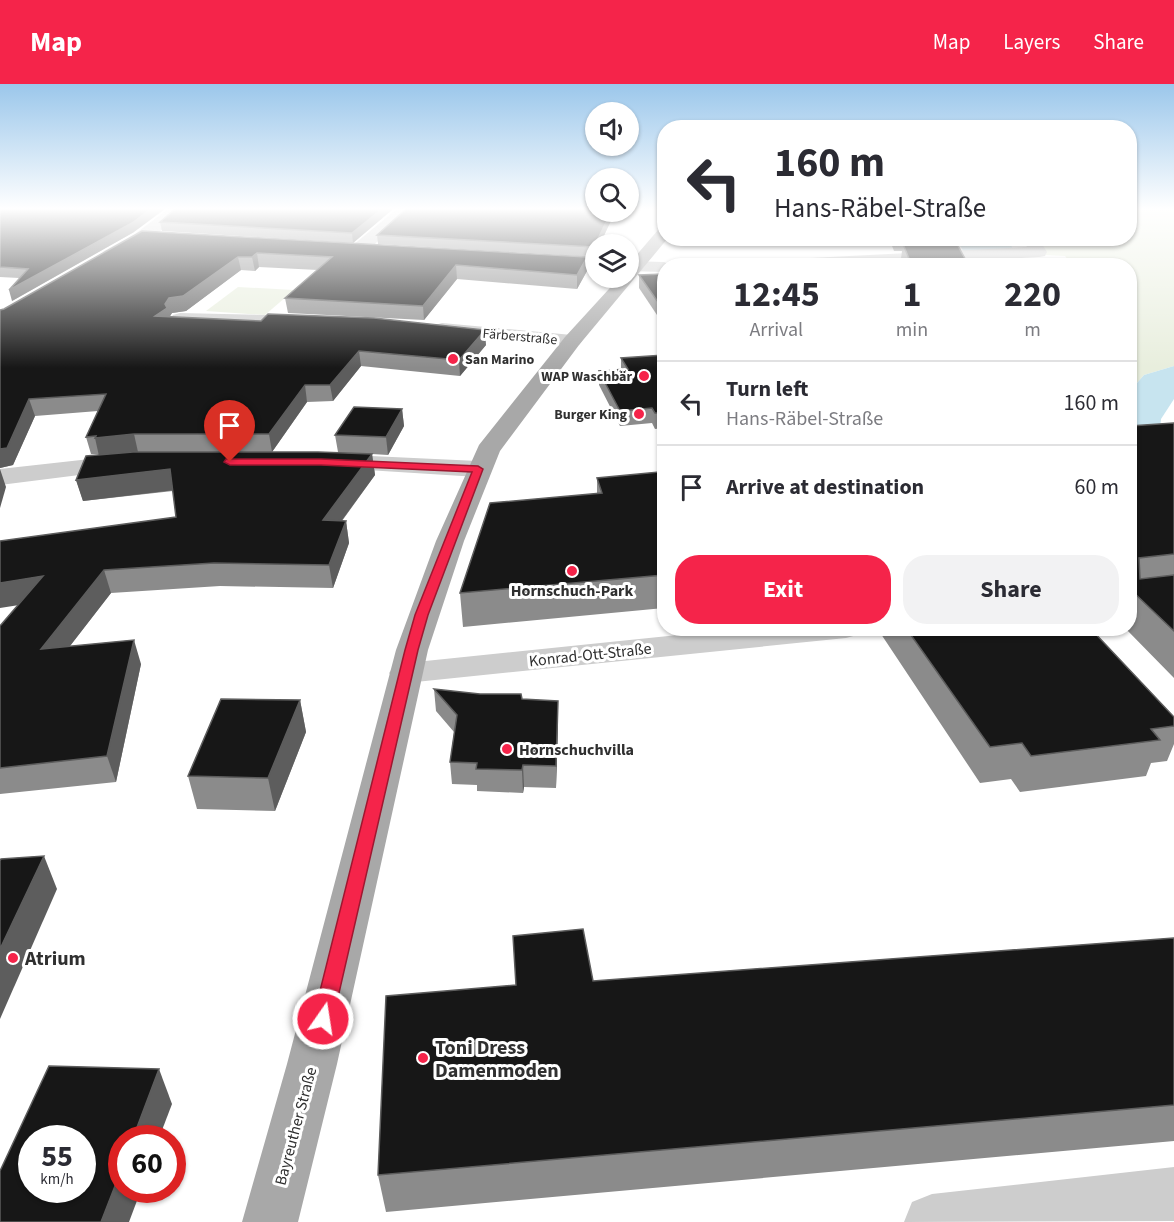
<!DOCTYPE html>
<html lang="en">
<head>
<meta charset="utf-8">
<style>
	:root { --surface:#fff; --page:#f2f2f3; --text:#2b2b33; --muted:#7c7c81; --line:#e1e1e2; --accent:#f5244a }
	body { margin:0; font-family:"Source Sans 3",sans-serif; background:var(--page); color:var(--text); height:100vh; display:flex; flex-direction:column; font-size:22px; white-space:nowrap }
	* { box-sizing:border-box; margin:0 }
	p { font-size:20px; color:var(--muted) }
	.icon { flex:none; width:33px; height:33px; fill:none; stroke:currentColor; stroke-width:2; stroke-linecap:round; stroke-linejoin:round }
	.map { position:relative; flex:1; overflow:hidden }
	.sheet { position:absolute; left:657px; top:174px; width:480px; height:378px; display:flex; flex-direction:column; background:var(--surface); border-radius:24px; box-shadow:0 2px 4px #0004 }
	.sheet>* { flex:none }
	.hud { position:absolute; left:657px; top:36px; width:480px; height:126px; border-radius:24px; box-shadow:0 2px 4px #0004; background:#fff; color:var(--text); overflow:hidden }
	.fabs { position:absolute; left:585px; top:18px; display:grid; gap:12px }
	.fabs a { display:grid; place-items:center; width:54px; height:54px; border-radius:50%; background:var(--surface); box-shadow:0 2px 4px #0004; font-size:30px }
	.speed { position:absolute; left:18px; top:1041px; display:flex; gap:12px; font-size:30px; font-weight:700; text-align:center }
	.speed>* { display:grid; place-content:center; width:78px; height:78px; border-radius:50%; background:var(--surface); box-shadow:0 2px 4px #0004; line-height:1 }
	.speed small { font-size:15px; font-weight:400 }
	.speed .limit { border:9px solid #d22; background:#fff; color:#111 }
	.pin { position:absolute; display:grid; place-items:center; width:51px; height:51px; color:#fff; margin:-62px -26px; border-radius:50% 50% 50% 0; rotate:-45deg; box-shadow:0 0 6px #0007 }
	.pin .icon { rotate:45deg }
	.me { position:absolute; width:66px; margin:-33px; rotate:13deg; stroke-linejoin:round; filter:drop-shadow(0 0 4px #0008) }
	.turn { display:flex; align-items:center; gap:21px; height:126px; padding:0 18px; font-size:27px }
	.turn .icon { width:78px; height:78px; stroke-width:2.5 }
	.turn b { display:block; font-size:42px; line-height:51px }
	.eta { display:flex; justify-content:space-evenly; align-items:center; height:102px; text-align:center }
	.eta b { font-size:36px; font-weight:700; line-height:42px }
	.action { display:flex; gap:12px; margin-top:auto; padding:12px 18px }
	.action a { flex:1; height:69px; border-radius:24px; background:var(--accent); color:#fff; font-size:24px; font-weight:700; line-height:69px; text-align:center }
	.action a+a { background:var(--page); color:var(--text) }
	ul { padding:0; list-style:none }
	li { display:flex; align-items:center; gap:18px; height:84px; padding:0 18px; border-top:2px solid var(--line) }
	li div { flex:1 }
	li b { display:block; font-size:22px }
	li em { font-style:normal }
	header { display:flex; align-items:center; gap:36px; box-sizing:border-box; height:84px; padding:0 30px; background:var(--accent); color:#fff }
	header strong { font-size:28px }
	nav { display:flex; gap:33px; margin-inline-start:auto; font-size:21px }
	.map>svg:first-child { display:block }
	.green { fill:#e8eedd }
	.water { fill:#c7e4ef }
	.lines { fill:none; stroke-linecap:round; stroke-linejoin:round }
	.minor { fill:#cdcdcd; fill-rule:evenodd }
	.major { fill:#a8a8a8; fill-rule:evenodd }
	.wall { fill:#8b8b8b }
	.shaded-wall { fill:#5d5d5d }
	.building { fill:#171717; stroke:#5d5d5d; stroke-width:1.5; fill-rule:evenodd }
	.route { fill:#f5244a; stroke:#9f1730; stroke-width:1.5 }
	.poi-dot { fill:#f5244a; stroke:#fff; stroke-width:2 }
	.labels { text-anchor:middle; stroke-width:6; stroke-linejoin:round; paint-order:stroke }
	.far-street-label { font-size:14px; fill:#303030; stroke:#fff }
	.far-poi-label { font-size:14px; font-weight:bold; fill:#303030; stroke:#fff; text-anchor:end }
	.poi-label { font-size:16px; font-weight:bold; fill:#303030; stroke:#fff }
	.street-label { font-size:16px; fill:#303030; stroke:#fff }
	.near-poi-label { font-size:20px; font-weight:bold; fill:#303030; stroke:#fff; text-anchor:start }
</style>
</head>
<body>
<header>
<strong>Map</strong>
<nav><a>Map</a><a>Layers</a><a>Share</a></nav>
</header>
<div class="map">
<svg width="1174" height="1138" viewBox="0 0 1174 1138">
	<rect width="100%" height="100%" fill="#fff"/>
	<g class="green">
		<path d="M1130,125H1174V282L1144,291L1130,307V182L1072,181L1065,172L1046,171L1035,155L1130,154Z"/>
		<path d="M238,203L294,206L265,231L206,227Z"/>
	</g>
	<g class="water">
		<path d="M956,155H1007L1023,181H972Z"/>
		<path d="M1174,282V315L1161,335L1159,356L1130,359V307L1144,291Z"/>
	</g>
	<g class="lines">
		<g class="minor">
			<path d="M168,125H185C174,139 121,179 104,175L101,171L104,167L135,150Z"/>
			<path d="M397,125H413L365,169H353L351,165L353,161Z"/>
			<path d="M1021,154H1038L1047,168L1045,172L1039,173L867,182H742L750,177L1027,163Z"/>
			<path d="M541,171L596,175V185L535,180L532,176L535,172Z"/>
			<path d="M628,177L664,178L672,182H664V188L628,187Z"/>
			<path d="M180,229L307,232L314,234L317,238L314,242L307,244L173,239L170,235L173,231Z"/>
			<path d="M442,239L572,251L579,253L582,257L579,261L572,263L435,249L432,245L435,241Z"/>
			<path d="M328,370L478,377L487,380L491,385L487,390L478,393L319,383L315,378L319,373Z"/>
			<path d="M126,371L135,374L139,379L135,384L0,401V385Z"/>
			<path d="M746,544H862L857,551L846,554L406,599L394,596L389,589L394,582L406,579Z"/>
			<path d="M1174,1083V1137L904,1138L912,1118L932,1110Z"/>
		</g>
		<path class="major" d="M664,144V154H668L579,261L500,367L464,457L428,566L337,980L298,1138H242L287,980L396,566L436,457L479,361L565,253L619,194H628V181L658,146Z"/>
	</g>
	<g class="wall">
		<path d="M0,125L134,148L12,217L19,194L0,193Z"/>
		<path d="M393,125L353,159L162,147L160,138Z"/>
		<path d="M615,128L600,160H596V169L594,173L378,160L377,151Z"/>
		<path d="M142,147L587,187L577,205L457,195L424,236L288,229L285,214L318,186L259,183L255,187L241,186L186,227L172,229L169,233L486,261L460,292L361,282L333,317L307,318L272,368H338L335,351L402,325L404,342L388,371L372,370L375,391L342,437H346L349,459L333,504L220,502L111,509L70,562L141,580L116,698L0,710V542L176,433L173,407L83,417L76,396L99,371V370H91L86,353L98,327L35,332L13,381L0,384L4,225Z"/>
		<path d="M889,154H944L946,158L969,182H900L902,167H894Z"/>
		<path d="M664,190V231H657L639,204V191Z"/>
		<path d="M664,271V344L655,345L652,339L620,342L599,301V287L621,285V274Z"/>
		<path d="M1174,339V594L1125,544H1130V342Z"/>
		<path d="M597,394L664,400V524L463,543L460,509L597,410Z"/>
		<path d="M877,544H1090L1174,633V660L1167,677L1151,679L1146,692L1020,708L1011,695L980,699Z"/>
		<path d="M434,605L522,615L558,617V638L556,704L524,703L523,709L477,707V701L452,700L450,678L454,648L436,627Z"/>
		<path d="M300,616L306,648L275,727L197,725L188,692Z"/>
		<path d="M1174,854V1057L386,1128L378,1091L593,897Z"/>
	</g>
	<g class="shaded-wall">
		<path d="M151,125H165L134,148L12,217L9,206Z"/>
		<path d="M382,125H393L353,159L352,149Z"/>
		<path d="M611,128H615L600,160H596V169L594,173V163Z"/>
		<path d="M257,169L259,183L255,187L252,173Z"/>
		<path d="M238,173L241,186L186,227L172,229L169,234L155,232L169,214Z"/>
		<path d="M587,173V187L577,205V191Z"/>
		<path d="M456,181L457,195L424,236L423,222Z"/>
		<path d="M485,246L486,261L460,292L459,276Z"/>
		<path d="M359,267L361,282L333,317L330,301Z"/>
		<path d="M305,301L307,318L272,368L269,350Z"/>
		<path d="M29,315L35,332L13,381L0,384V365Z"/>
		<path d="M402,325L404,342L388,371L386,353Z"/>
		<path d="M134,350L138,368L99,372L95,354Z"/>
		<path d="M372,370L375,391L326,458L323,436Z"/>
		<path d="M0,385L6,403L0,424Z"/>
		<path d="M170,385L175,406L83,417L76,396Z"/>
		<path d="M346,437L349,459L333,504L329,481Z"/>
		<path d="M104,486L111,509L49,589L41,565Z"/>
		<path d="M43,492L51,516L0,524V499Z"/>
		<path d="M134,556L141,580L116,698L107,672Z"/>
		<path d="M300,616L306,648L275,727L268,694Z"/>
		<path d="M558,617V638L556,704V682Z"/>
		<path d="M523,681L524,703L523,709L522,686Z"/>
		<path d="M44,772L57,805L0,935V865Z"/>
		<path d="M159,985L172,1020L159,1054H133Z"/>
		<path d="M122,1084V1106H141L129,1138H101Z"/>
	</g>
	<g class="building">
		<path d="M0,125H151L132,139L9,206L28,185L0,183Z"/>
		<path d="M175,125H382L352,149L160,138Z"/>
		<path d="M406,125H596V128H611L594,163L377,151Z"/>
		<path d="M142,147L587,173L577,191L456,181L423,222L285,214L332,173L257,169L252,173H238L183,212L169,214L165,220L167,224L155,232L261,237L268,230L374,234L485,246L459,276L359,267L330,301H305L269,350H134L95,354L96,352L86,353L106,310L29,315L7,364L0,365V226L4,225Z"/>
		<path d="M893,154H944L946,158L895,160Z"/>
		<path d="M956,158L969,182H912L903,160Z"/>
		<path d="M664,190V218H658L639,191Z"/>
		<path d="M664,271V329H655L652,324L620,327L599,287L628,285L621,274Z"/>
		<path d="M354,323L402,325L386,353L335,351Z"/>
		<path d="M1174,339V470L1139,474L1140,495L1174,491V547L1130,505V342Z"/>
		<path d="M133,368H318L372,370L323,436L346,437L329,481L214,479L104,486L41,565L134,556L107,672L0,684V542L43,492L0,499V457L176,433L170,385L76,396L86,372Z"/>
		<path d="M659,388L664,400V491L460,509L490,419L602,409L597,394Z"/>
		<path d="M906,544H1090L1174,633V642L1151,645L1160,656L1031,672L1022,659L990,663Z"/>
		<path d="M434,605L480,610H521L522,615L558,617L556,682L523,681L522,686L476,685L477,679L450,678L457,631Z"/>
		<path d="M221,615L300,616L268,694L188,692Z"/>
		<path d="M44,772L0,865V777L1,775Z"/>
		<path d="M583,845L593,897L1174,854V1021L378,1091L386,912L516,901L513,852Z"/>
		<path d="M49,982L159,985L133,1054H122V1084L101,1138H0V1087ZM32,1054H82V1106H32Z"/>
	</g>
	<linearGradient id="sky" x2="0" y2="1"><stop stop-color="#9bc7eb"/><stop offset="0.44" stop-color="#fff"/><stop offset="1" stop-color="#fff" stop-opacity="0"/></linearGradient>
	<rect width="1174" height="284" fill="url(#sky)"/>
	<path class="route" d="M226,375H321L478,382L483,385L428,531L418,566L333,935L330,941L323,943L316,941L313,935L405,566L415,531L472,388L321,381H230L224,378Z"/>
	<g class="poi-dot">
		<circle cx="453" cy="275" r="6"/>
		<circle cx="644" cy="292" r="6"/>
		<circle cx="639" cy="330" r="6"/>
		<circle cx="572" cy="487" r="6"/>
		<circle cx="507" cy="665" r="6"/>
		<circle cx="13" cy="874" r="6"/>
		<circle cx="423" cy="974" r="6"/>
	</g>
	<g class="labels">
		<g class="far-street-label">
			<text transform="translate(520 252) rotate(5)" y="5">Färberstraße</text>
		</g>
		<g class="far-poi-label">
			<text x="465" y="280" text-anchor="start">San Marino</text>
			<text x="632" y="297">WAP Waschbär</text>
			<text x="627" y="335">Burger King</text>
		</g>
		<g class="poi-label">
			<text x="572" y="512">Hornschuch-Park</text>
			<text x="519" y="671" text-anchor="start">Hornschuchvilla</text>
		</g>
		<g class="street-label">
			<text transform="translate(590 570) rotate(-6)" y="6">Konrad-Ott-Straße</text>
			<text transform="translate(295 1042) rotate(-75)" y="6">Bayreuther Straße</text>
		</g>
		<g class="near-poi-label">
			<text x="25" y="881">Atrium</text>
			<text x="435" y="970">Toni Dress<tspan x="435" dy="23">Damenmoden</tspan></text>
		</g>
	</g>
</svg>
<div class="fabs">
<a><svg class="icon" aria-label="sound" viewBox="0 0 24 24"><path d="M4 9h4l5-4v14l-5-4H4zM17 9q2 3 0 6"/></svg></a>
<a><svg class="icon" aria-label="search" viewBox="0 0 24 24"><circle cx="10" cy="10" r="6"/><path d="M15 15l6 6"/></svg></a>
<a><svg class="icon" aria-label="layers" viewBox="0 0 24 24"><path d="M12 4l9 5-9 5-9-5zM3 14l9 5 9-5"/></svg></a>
</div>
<div class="speed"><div>55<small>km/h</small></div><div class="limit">60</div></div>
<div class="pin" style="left:230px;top:378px;background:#d93025"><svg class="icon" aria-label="arrive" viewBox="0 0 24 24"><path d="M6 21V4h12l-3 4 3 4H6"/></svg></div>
<svg class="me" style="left:323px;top:935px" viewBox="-20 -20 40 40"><circle r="17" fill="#f5244a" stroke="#fff" stroke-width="3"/><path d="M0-11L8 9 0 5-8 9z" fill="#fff"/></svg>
<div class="hud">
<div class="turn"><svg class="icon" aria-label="left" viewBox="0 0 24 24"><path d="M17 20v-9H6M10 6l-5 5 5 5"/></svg><div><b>160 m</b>Hans-Räbel-Straße</div></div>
</div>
<section class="sheet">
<div class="eta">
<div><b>12:45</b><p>Arrival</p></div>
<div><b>1</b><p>min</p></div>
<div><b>220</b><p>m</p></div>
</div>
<ul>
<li><svg class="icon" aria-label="left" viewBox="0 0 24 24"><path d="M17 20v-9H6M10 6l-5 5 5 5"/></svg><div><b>Turn left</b><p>Hans-Räbel-Straße</p></div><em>160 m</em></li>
<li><svg class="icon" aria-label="arrive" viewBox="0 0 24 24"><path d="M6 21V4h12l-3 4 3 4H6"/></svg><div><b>Arrive at destination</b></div><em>60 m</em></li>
</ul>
<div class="action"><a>Exit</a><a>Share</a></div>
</section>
</div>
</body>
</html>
